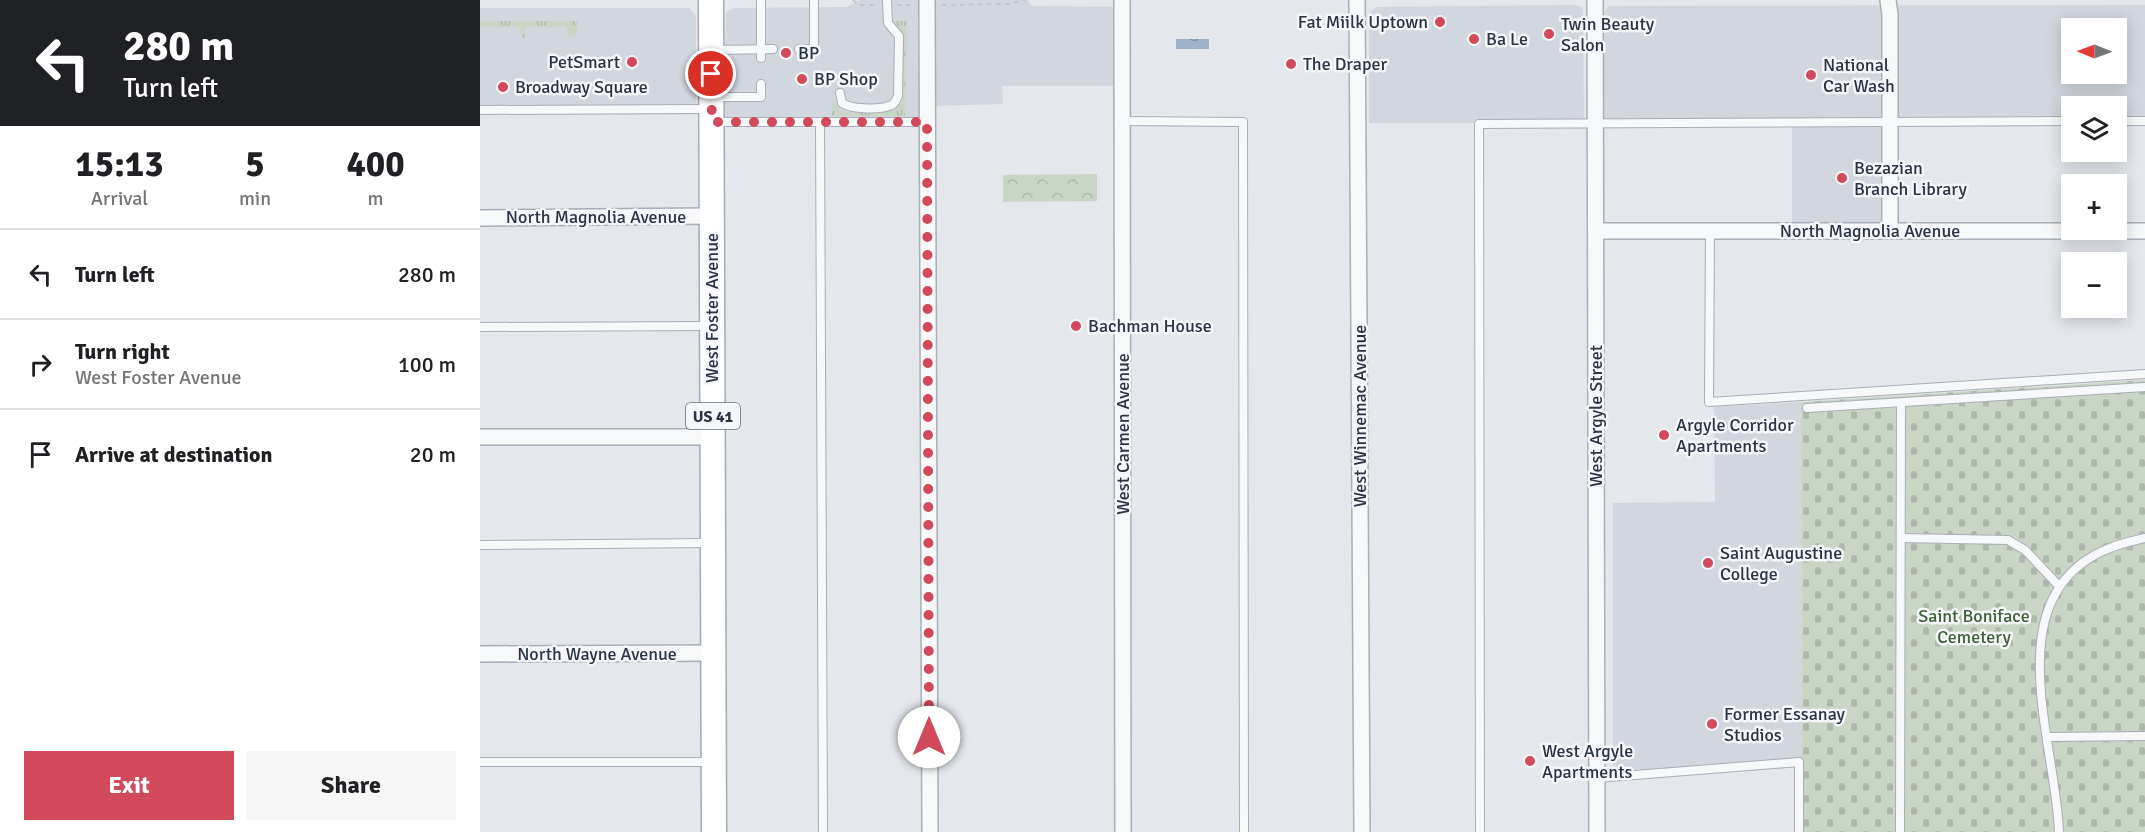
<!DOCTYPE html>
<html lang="en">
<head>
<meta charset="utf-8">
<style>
	:root { --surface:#fff; --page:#f6f6f6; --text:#202124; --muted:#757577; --line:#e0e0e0; --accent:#d1495b }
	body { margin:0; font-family:Signika,sans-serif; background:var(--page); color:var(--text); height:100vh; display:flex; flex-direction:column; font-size:22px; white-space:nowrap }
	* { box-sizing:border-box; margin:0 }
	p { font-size:20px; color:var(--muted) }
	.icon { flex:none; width:33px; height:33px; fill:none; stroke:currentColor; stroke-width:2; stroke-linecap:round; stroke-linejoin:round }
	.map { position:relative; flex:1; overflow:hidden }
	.details { display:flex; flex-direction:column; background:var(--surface); width:480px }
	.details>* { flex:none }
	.hud { background:#202124; color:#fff; overflow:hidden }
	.needle { width:39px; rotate:271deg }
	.fabs { position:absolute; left:1581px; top:18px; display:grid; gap:12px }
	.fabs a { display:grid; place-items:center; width:66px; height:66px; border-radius:0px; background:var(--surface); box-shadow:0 3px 15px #0003; font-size:30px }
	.pin { position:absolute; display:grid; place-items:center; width:51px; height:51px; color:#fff; margin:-26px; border:3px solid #fff; border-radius:50%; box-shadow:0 2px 6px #0007 }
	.me { position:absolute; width:66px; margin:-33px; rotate:0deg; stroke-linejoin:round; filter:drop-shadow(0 0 4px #0008) }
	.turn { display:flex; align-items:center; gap:21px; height:126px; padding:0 24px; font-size:27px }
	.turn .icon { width:78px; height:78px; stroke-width:2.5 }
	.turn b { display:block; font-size:42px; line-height:51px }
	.eta { display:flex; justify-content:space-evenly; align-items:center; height:102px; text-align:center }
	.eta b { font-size:36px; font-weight:700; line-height:42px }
	.cta { display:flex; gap:12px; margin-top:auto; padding:12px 24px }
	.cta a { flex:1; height:69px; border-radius:0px; background:var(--accent); color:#fff; font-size:24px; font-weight:700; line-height:69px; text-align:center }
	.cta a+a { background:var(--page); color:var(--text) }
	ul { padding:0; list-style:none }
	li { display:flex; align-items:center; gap:18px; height:90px; padding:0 24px; border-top:2px solid var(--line) }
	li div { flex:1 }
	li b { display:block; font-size:22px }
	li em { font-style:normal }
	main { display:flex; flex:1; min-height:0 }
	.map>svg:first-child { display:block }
	.built { fill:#d2d6de; fill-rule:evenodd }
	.grass { fill:url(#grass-tufts) }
	.cemetery { fill:url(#cemetery-stones) }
	.park { fill:url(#park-crowns) }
	.water { fill:url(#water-waves) }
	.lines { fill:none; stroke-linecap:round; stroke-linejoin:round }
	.lane-casing { stroke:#a9aeb7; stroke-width:10 }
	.street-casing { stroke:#a9aeb7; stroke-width:18 }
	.primary-casing { stroke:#a3abb8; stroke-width:27 }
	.path { stroke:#c2c5cb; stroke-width:2; stroke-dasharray:4.5 4.5; stroke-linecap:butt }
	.lane { stroke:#f7f8fa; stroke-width:8 }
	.street { stroke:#f7f8fa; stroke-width:15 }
	.primary { stroke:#fff; stroke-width:24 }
	.route { stroke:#d1495b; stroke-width:10; stroke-dasharray:0 18 }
	.poi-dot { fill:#d1495b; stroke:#f4f6f9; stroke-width:2 }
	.labels { text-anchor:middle; stroke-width:5; stroke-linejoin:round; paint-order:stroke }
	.shield { fill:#f4f6f9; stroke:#676e7b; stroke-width:1.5 }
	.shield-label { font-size:16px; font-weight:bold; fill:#2b3445 }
	.poi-label { font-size:18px; fill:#2b3445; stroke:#f4f6f9; text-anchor:start }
	.street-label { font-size:18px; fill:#2b3445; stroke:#f4f6f9 }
	.park-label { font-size:18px; fill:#3f6138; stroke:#f4f6f9 }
</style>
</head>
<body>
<main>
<section class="details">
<div class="hud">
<div class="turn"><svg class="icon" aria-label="left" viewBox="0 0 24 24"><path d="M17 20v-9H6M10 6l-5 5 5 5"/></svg><div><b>280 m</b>Turn left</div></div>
</div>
<div class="eta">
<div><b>15:13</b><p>Arrival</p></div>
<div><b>5</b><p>min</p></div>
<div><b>400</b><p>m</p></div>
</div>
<ul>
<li><svg class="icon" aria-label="left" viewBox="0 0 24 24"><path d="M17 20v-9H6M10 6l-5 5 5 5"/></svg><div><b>Turn left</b></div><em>280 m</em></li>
<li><svg class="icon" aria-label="right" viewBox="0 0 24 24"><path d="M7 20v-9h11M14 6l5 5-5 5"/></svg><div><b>Turn right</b><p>West Foster Avenue</p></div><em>100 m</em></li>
<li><svg class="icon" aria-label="arrive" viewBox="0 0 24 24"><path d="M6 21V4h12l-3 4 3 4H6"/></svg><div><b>Arrive at destination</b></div><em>20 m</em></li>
</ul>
<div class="cta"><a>Exit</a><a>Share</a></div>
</section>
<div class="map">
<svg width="1665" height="832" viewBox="0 0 1665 832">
	<defs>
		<pattern id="grass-tufts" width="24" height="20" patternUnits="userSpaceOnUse" patternTransform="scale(1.5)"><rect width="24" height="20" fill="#c9d6c5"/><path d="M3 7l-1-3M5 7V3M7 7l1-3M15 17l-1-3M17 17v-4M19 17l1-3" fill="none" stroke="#adb8ab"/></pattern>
		<pattern id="cemetery-stones" width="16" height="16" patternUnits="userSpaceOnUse" patternTransform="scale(1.5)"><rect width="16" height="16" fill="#c9d6c5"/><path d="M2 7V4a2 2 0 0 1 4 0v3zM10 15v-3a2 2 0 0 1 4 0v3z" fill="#adb8ab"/></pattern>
		<pattern id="park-crowns" width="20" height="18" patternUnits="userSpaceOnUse" patternTransform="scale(1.5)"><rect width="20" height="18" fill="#c9d6c5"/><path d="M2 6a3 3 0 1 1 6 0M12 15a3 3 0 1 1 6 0" fill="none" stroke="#adb8ab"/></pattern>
		<pattern id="water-waves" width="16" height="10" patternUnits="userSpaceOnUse" patternTransform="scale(1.5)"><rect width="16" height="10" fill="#9fb4cc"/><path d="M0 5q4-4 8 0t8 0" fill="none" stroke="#8293a7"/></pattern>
	</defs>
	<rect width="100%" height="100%" fill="#e4e7ec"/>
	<g class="built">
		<path d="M380,0H548L552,6L644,7L643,86H522L523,104L450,106V120L244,122L246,12L254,8L367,7Z"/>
		<path d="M1095,5L1103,8L1104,123H889V17L890,12L896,7Z"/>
		<path d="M1665,5V120H1637L1636,106H1592L1591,121L1409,124L1408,229H1312V125L1124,123V11L1129,6ZM1592,28H1636V74H1592Z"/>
		<path d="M0,8H209L216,16V109L0,110Z"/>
		<path d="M1321,402L1322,762L1133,773V503L1235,502L1234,407Z"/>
	</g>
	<g class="grass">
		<path d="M0,21H97V30L95,36L90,37L87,35V27H45V38H43L39,27H0Z"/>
		<path d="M412,21H426L425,116H352V99C354,102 356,107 360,110C369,115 408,113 417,107L421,97L422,37Z"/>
	</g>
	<path class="cemetery" d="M1665,380V832H1322L1321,402Z"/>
	<path class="park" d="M617,174V201L523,202V175Z"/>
	<rect class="water" x="696" y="39" width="33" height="10"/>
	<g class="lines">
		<defs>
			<g id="lane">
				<path d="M319,49H334V0"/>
				<path d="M233,50L293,49"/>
				<path d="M281,58V0"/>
				<path d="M360,93L362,103C369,109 399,110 409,106C414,105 416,101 418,96L419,36L408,23L407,0"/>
				<path d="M233,97H281V84"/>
				<path d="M0,110L227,109"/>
				<path d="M642,121L763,122L764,832"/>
				<path d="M1636,121H1665"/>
				<path d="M233,122H447"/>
				<path d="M340,122L343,832"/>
				<path d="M1230,231L1229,402L1665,374"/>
				<path d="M0,327L228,326"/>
				<path d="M1327,408L1665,387"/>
				<path d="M1421,538L1528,540L1545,550L1579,586"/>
				<path d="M0,545L229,543"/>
				<path d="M1567,737L1665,736"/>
				<path d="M0,762H230"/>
				<path d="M1117,778L1319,762V832"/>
				<path d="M1000,832L999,124L1592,121"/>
				<path d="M1420,832L1421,403"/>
				<path d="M1579,832C1576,742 1514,593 1630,548C1641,543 1653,541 1665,538"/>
			</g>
			<g id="street">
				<path d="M447,0L450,832"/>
				<path d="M642,0L643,832"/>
				<path d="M877,0L882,832"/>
				<path d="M1115,0L1117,832"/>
				<path d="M1408,0L1410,15V231"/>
				<path d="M0,218L232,216"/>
				<path d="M1116,231H1665"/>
				<path d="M0,437H233"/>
				<path d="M0,654L234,653"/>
			</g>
			<path id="primary" d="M231,0L234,832"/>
		</defs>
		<use href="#lane" class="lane-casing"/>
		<use href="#street" class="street-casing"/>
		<use href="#primary" class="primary-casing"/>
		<g class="path">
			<path d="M373,0L379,5H396"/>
			<path d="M417,5H432"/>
			<path d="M462,5L528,4L545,0"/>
			<path d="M1638,22V17"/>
		</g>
		<use href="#lane" class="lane"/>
		<use href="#street" class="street"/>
		<use href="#primary" class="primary"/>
	</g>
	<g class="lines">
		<path class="route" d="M231,74L232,122H447L449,737"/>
	</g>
	<g class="poi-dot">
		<circle cx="960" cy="22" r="6"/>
		<circle cx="1069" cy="34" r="6"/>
		<circle cx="994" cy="39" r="6"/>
		<circle cx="306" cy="53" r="6"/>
		<circle cx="152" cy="62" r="6"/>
		<circle cx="811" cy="64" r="6"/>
		<circle cx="1331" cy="75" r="6"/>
		<circle cx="322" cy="79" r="6"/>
		<circle cx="23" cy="87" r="6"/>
		<circle cx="1362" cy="178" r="6"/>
		<circle cx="596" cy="326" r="6"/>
		<circle cx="1184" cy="435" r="6"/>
		<circle cx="1228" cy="563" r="6"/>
		<circle cx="1232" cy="724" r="6"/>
		<circle cx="1050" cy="761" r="6"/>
	</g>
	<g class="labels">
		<rect class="shield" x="206" y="403" width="54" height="26" rx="4.5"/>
		<g class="shield-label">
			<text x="233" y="422">US 41</text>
		</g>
		<g class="poi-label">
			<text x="948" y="28" text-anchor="end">Fat Miilk Uptown</text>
			<text x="1081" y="30">Twin Beauty<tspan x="1081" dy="21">Salon</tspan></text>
			<text x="1006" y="45">Ba Le</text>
			<text x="318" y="59">BP</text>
			<text x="140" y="68" text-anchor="end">PetSmart</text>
			<text x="823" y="70">The Draper</text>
			<text x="1343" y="71">National<tspan x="1343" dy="21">Car Wash</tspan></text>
			<text x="334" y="85">BP Shop</text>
			<text x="35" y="93">Broadway Square</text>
			<text x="1374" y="174">Bezazian<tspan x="1374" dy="21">Branch Library</tspan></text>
			<text x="608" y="332">Bachman House</text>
			<text x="1196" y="431">Argyle Corridor<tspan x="1196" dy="21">Apartments</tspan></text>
			<text x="1240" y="559">Saint Augustine<tspan x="1240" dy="21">College</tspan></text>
			<text x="1244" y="720">Former Essanay<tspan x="1244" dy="21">Studios</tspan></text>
			<text x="1062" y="757">West Argyle<tspan x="1062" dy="21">Apartments</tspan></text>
		</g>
		<g class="street-label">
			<text x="116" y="223">North Magnolia Avenue</text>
			<text x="1390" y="237">North Magnolia Avenue</text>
			<text transform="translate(232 308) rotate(-90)" y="6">West Foster Avenue</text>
			<text transform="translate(880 416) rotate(-90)" y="6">West Winnemac Avenue</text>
			<text transform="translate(1116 416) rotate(-90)" y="6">West Argyle Street</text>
			<text transform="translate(643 434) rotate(-90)" y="6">West Carmen Avenue</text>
			<text x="117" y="660">North Wayne Avenue</text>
		</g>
		<g class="park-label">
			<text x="1494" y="622">Saint Boniface<tspan x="1494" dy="21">Cemetery</tspan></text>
		</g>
	</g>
</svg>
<div class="fabs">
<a><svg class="needle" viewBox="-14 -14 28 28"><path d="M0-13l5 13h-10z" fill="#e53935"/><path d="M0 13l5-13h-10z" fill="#757577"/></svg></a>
<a><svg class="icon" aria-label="layers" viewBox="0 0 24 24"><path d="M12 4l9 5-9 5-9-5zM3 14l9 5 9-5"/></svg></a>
<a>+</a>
<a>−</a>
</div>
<div class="pin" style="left:231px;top:74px;background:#d93025"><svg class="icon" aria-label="arrive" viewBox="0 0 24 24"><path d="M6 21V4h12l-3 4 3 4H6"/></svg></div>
<svg class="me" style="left:449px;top:737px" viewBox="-20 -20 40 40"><circle r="19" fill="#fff"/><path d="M0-13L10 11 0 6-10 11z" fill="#d1495b"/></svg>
</div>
</main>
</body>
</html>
